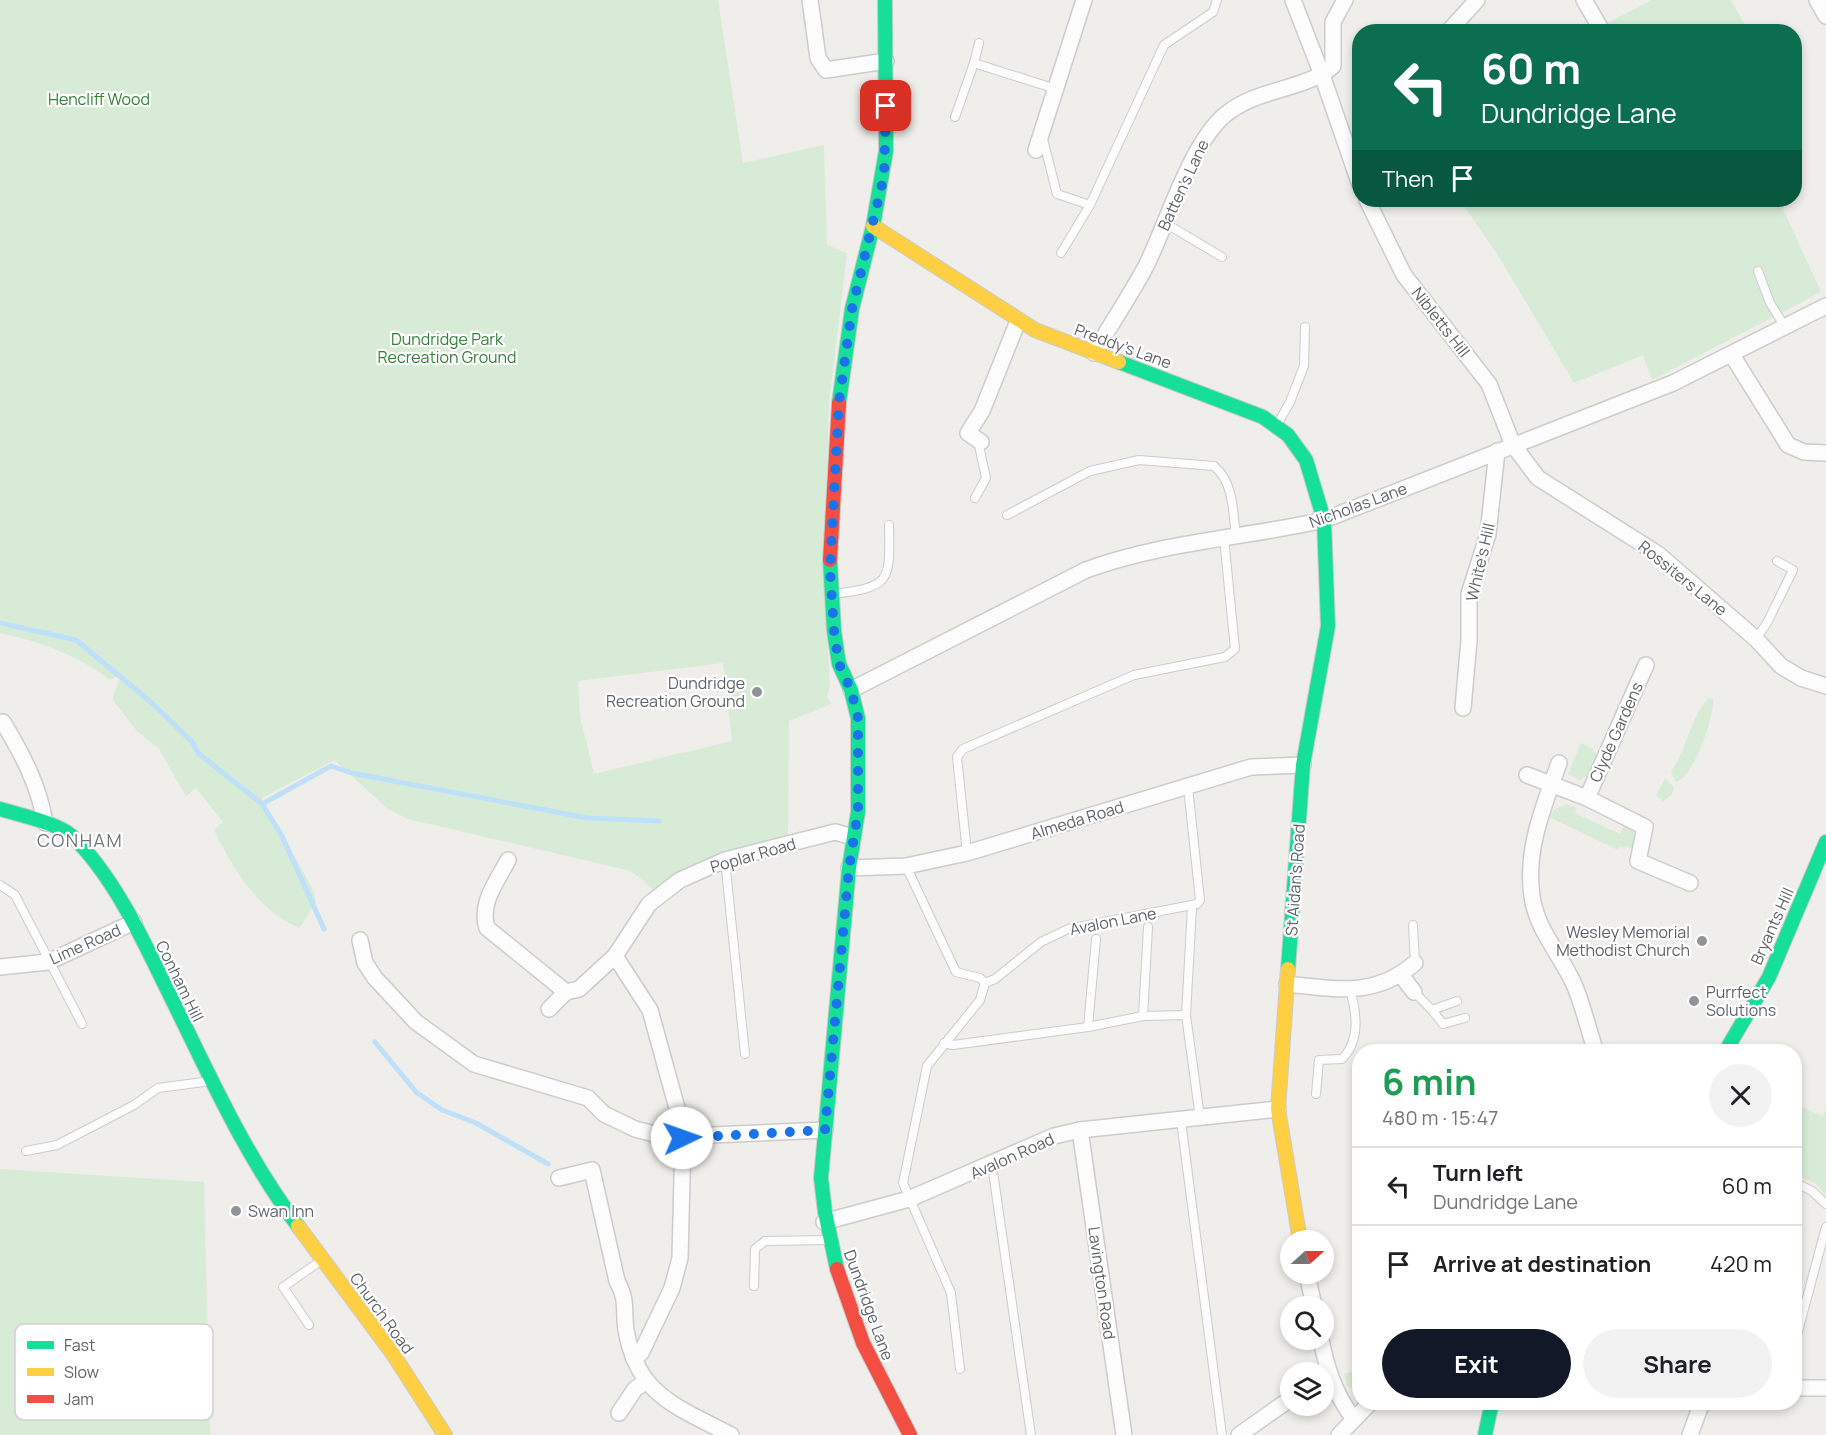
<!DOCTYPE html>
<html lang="en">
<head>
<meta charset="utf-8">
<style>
	:root { --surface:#fff; --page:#f2f2f2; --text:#202124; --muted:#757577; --line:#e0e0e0; --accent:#111827 }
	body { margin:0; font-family:Manrope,sans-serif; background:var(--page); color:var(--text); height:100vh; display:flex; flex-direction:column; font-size:22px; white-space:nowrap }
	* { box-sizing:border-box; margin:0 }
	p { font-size:20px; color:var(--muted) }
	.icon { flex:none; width:33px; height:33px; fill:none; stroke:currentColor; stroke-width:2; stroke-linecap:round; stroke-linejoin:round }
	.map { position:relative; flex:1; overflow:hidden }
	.side { position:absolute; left:1352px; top:1044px; width:450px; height:366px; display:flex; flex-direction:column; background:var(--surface); border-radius:24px; box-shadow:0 3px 9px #0003 }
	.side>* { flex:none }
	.banner { position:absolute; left:1352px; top:24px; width:450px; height:183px; border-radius:24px; box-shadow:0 3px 9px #0003; background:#0b6e4f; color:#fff; overflow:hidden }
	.needle { width:39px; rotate:69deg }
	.tools { position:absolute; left:1280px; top:1230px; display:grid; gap:12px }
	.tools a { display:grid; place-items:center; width:54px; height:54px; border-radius:50%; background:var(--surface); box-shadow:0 3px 9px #0003; font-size:30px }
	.pin { position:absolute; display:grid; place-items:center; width:51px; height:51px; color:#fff; margin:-26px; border-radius:12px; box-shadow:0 3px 9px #0006 }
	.me { position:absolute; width:66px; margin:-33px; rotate:87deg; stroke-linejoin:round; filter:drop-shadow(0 0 4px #0008) }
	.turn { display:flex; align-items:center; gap:21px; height:126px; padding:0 30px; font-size:27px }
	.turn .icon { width:78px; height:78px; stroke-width:2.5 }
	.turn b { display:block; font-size:42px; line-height:51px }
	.then { display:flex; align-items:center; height:57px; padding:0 30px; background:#0003; gap:12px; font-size:22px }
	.round { display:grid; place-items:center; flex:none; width:63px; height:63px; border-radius:32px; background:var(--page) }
	.summary { display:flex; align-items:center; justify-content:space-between; height:102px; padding:0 30px }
	h1 { font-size:36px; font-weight:700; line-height:45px; color:#1e9e55 }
	.action { display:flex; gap:12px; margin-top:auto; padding:12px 30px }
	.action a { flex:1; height:69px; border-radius:36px; background:var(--accent); color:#fff; font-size:24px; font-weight:700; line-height:69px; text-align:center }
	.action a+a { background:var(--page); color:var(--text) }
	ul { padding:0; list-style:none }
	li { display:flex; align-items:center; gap:18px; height:78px; padding:0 30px; border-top:2px solid var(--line) }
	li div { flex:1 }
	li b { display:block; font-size:22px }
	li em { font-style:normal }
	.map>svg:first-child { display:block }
	.green { fill:#d8ebd6; fill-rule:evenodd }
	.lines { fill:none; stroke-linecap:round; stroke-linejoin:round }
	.stream { stroke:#bfe0f9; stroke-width:5 }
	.lane-casing { stroke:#cbcccc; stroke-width:10 }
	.street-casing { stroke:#cbcccc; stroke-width:18 }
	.fast-casing { stroke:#cacacb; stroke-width:16 }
	.slow-casing { stroke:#cacacb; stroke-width:16 }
	.jam-casing { stroke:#cacacb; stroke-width:16 }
	.lane { stroke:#fdfcfc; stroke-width:8 }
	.street { stroke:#fdfcfc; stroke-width:15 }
	.fast { stroke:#16e098; stroke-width:14 }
	.slow { stroke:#ffcf43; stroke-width:14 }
	.jam { stroke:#f24e42; stroke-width:14 }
	.route { stroke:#1a73e8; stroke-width:10; stroke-dasharray:0 18 }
	.poi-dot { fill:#919496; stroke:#fff; stroke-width:2 }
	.labels { text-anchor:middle; stroke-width:4.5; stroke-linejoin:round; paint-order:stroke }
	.park-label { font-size:16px; fill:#348238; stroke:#fff }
	.street-label { font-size:16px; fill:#5f6368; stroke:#fff }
	.poi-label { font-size:16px; fill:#5f6368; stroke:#fff; text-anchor:end }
	.neighbourhood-label { font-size:18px; letter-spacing:1.5px; fill:#70757a; stroke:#fff }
	.key { fill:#fff; stroke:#cfd0d2; stroke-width:1.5 }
	.key-label { font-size:16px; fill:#5f6368 }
</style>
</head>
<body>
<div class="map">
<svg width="1826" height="1435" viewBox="0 0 1826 1435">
	<rect width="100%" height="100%" fill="#efeeea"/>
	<g class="green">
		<path d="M0,0H718L743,163L824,145L827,245L847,253L829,403L824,581L830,684L827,697L831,704L789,721L788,839L700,868L654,890L631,871L408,819L388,809L334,760L262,798L312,888L316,901L300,928C260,913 232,868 214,830L223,822L196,788L186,796L159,749L137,731L114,702L113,698L120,675L110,680C80,656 38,641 0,633ZM723,663L732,741L594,774L580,716L578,681Z"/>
		<path d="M1652,0H1731L1748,31L1590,32Z"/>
		<path d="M1460,200H1779L1821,292L1652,380L1643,355L1574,383L1499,257Z"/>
		<path d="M1713,698C1715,715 1694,777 1676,782L1671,772C1687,749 1689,720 1708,699Z"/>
		<path d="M1581,743L1593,749L1598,757L1590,773L1580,780L1568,774Z"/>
		<path d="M1665,779L1674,787L1672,794L1663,802L1656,795Z"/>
		<path d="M1567,804L1576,807L1575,813L1620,834L1625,825L1633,830L1635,837L1633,848L1619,847L1618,850L1549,817L1555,809Z"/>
		<path d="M1794,1104L1823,1116L1826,1110V1195L1815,1183L1794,1175Z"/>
		<path d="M0,1169L204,1182L210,1435H0Z"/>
		<path d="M1359,1370V1391L1347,1386L1344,1374Z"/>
	</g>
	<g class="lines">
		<g class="stream">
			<path d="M0,623L76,640L152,703L193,743L198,753L262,804L282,836L324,929"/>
			<path d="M262,804L331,766L352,773L587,818L659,821"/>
			<path d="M375,1042L416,1092L442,1110L476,1123L548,1164"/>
		</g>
		<defs>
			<g id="lane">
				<path d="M974,63L979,43"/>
				<path d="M955,117L974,63L1056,89"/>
				<path d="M1043,139L1057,194L1090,205"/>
				<path d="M1165,223L1222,257"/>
				<path d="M1061,253L1090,205L1164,45L1213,12L1217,0"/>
				<path d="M1758,271L1770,303L1785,327"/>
				<path d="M1277,425L1290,402L1304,366L1305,327"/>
				<path d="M975,498L986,478L978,441"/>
				<path d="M1007,515L1090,471L1139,460L1214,466C1234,482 1233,513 1236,537"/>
				<path d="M833,594C892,587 890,581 889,525"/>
				<path d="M1756,639L1767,623L1793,570L1777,561"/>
				<path d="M967,853L957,757L963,749L1134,675L1225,657L1235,649L1224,538"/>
				<path d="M725,860L745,1054"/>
				<path d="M906,866L956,972L980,978L985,983"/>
				<path d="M0,885L15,895L82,1024"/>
				<path d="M1192,907L1186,1015L1200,1118"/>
				<path d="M1413,925L1415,963"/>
				<path d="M1414,992L1432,1010L1457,1001"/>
				<path d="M1432,1010L1443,1024L1465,1018"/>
				<path d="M1143,1016L1148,927"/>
				<path d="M1088,1027L1096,939"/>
				<path d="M944,1043L953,1045L1088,1027L1143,1016L1186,1015"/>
				<path d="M1316,1094L1319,1060L1342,1059C1360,1041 1357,1013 1350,990"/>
				<path d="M1181,1121L1222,1435"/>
				<path d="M26,1151L57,1145L134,1105L158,1088L211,1081"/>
				<path d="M992,1165L1031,1435"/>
				<path d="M1794,1182L1812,1191L1826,1204"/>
				<path d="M754,1286L755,1249L765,1241L829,1240"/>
				<path d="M309,1325L283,1287L322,1260"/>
				<path d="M1794,1346L1826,1227"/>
				<path d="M960,1369L951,1293L903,1183L927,1066L980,1000L985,983L995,979L1041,942L1068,929L1197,904L1200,900L1188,787"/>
			</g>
			<g id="street">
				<path d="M810,0L818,58L826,70L886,61"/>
				<path d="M1293,0L1322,75L1359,182"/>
				<path d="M1584,0L1601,29"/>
				<path d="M1817,0L1826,16"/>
				<path d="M1448,32L1477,0"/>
				<path d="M1036,150L1084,0"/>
				<path d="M1367,200L1404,275L1489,384L1513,445L1538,478L1658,554L1756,639L1781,666L1801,678L1826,686"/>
				<path d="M1094,353C1111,324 1130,296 1146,266C1167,224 1191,142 1226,114C1258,88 1306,90 1333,66V22L1345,0"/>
				<path d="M1732,355L1788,445L1804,452L1826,453"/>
				<path d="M981,442L968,433L982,411L1018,321"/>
				<path d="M851,690L1086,570C1162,542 1244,538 1324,520L1673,383L1826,306"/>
				<path d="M1463,708L1469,640V594L1488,534L1497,451"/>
				<path d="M3,722C22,754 39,785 45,823"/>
				<path d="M1559,763C1544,806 1525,849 1532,896C1536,928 1559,953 1573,982C1583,1004 1588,1029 1596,1052"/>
				<path d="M1527,775L1587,798L1645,827L1638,861L1690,883"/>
				<path d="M1587,798L1646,665"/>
				<path d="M508,860C497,882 479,903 487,928L566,992L579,989L615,956L649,904L680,880L725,860L835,832L853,837"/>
				<path d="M849,868L906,866L967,853L1251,767L1303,765"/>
				<path d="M360,940L365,963L375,978L416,1022L474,1064L588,1098L604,1114L635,1129L666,1137L825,1130"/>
				<path d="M615,956L650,1010L680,1119L683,1138L680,1258L672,1288L641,1353L634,1359"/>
				<path d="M0,967L48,962L134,922"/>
				<path d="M1401,975L1414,992"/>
				<path d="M1287,984C1336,989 1374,998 1415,963"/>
				<path d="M549,1009L566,992"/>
				<path d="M1080,1130L1124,1435"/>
				<path d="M559,1178L592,1170L617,1281C628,1301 623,1310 626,1330C637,1396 678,1407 731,1435"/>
				<path d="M824,1222L909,1199L1054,1136L1080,1130L1278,1109"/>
				<path d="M1307,1274L1314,1306"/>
				<path d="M1321,1340C1327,1369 1335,1394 1353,1418"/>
				<path d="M1794,1388H1826"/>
				<path d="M619,1413L635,1389L645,1382"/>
				<path d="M1239,1435L1290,1399"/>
				<path d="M1339,1435L1371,1402"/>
				<path d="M1690,1435L1702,1402"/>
			</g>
			<g id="fast">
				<path d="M1119,362L1263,417L1288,435L1306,460L1324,520L1328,626L1303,765L1288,969"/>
				<path d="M839,403L852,309L873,226L886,151L885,0"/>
				<path d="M830,560L834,631L839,664L851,690L858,718V812L849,868L821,1178L825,1212L837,1269"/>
				<path d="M0,809C20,815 57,823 72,836C111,873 141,935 164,983C205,1065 242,1152 298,1226"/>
				<path d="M1725,1052L1769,977L1826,842"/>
				<path d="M1485,1435L1492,1402"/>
			</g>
			<g id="slow">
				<path d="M873,226L1035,330L1119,362"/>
				<path d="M1288,969L1278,1109L1300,1240"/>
				<path d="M298,1226L393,1354L445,1435"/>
			</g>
			<g id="jam">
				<path d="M830,560L839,403"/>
				<path d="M837,1269L863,1343L910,1435"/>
			</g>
		</defs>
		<use href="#lane" class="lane-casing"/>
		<use href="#street" class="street-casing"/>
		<use href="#fast" class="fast-casing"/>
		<use href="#slow" class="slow-casing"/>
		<use href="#jam" class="jam-casing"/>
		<use href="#lane" class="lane"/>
		<use href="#street" class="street"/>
		<use href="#fast" class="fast"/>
		<use href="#slow" class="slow"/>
		<use href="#jam" class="jam"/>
	</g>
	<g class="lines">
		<path class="route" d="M682,1138L825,1130L849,868L858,812V718L851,690L839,664L834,631L830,569L839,402L852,309L884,176L886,106"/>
	</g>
	<g class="poi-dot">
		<circle cx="757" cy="692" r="6"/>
		<circle cx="1702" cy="941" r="6"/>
		<circle cx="1694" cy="1001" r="6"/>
		<circle cx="236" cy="1211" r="6"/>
	</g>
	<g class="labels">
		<g class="park-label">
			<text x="99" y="105">Hencliff Wood</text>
			<text x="447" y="345">Dundridge Park<tspan x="447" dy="18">Recreation Ground</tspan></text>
		</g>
		<g class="street-label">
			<text transform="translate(1183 185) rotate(-65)" y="6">Batten's Lane</text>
			<text transform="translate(1441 322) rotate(52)" y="6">Nibletts Hill</text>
			<text transform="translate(1123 346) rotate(20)" y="6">Preddy's Lane</text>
			<text transform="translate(1358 505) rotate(-20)" y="6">Nicholas Lane</text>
			<text transform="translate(1480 562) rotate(-77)" y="6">White's Hill</text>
			<text transform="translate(1683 578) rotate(39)" y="6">Rossiters Lane</text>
			<text transform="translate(1616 732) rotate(-66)" y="6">Clyde Gardens</text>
			<text transform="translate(1077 820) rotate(-17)" y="6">Almeda Road</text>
			<text transform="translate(753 855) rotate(-16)" y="6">Poplar Road</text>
			<text transform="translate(1295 880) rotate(-86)" y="6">St Aidan's Road</text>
			<text transform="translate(1113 921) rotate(-11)" y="6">Avalon Lane</text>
			<text transform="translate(1772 926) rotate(-66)" y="6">Bryants Hill</text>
			<text transform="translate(85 944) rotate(-24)" y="6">Lime Road</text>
			<text transform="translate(180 981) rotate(64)" y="6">Conham Hill</text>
			<text transform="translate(1012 1156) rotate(-24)" y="6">Avalon Road</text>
			<text transform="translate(1102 1283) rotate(82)" y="6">Lavington Road</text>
			<text transform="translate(869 1305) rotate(70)" y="6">Dundridge Lane</text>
			<text transform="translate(382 1313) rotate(54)" y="6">Church Road</text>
		</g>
		<g class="poi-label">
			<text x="745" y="689">Dundridge<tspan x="745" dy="18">Recreation Ground</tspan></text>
			<text x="1690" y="938">Wesley Memorial<tspan x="1690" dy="18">Methodist Church</tspan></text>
			<text x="1706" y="998" text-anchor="start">Purrfect<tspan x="1706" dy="18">Solutions</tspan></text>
			<text x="248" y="1217" text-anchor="start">Swan Inn</text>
		</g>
		<g class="neighbourhood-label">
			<text x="80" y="847">CONHAM</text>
		</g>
	</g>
	<rect x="15" y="1324" width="198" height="96" rx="9" class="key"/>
	<rect x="27" y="1341" width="27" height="8" fill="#16e098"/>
	<rect x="27" y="1368" width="27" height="8" fill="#ffcf43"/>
	<rect x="27" y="1395" width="27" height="8" fill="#f24e42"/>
	<g class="key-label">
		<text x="64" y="1351">Fast</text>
		<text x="64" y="1378">Slow</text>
		<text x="64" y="1405">Jam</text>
	</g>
</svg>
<div class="tools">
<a><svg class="needle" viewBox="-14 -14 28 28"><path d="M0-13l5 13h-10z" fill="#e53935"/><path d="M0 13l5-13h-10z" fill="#757577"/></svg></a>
<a><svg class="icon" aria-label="search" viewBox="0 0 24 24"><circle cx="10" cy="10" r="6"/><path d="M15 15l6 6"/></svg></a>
<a><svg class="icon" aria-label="layers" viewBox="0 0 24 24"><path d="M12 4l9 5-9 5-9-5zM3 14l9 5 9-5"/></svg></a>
</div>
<div class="pin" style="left:886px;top:106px;background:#d93025"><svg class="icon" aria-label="arrive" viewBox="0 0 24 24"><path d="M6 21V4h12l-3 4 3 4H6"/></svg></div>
<svg class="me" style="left:682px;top:1138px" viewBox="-20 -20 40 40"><circle r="19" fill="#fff"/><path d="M0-13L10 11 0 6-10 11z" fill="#1a73e8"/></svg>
<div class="banner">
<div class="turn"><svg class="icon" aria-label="left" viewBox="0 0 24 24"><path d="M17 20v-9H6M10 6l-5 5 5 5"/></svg><div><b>60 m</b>Dundridge Lane</div></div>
<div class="then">Then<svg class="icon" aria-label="arrive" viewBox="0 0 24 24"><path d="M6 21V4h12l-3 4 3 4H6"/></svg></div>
</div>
<section class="side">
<div class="summary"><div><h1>6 min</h1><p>480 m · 15:47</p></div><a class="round"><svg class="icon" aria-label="close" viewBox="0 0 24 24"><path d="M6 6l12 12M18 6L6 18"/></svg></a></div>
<ul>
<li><svg class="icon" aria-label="left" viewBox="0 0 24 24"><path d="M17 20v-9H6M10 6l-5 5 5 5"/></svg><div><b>Turn left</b><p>Dundridge Lane</p></div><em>60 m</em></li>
<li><svg class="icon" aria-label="arrive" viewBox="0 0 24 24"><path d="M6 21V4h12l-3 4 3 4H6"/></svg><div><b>Arrive at destination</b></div><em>420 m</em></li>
</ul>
<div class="action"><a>Exit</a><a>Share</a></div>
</section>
</div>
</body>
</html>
